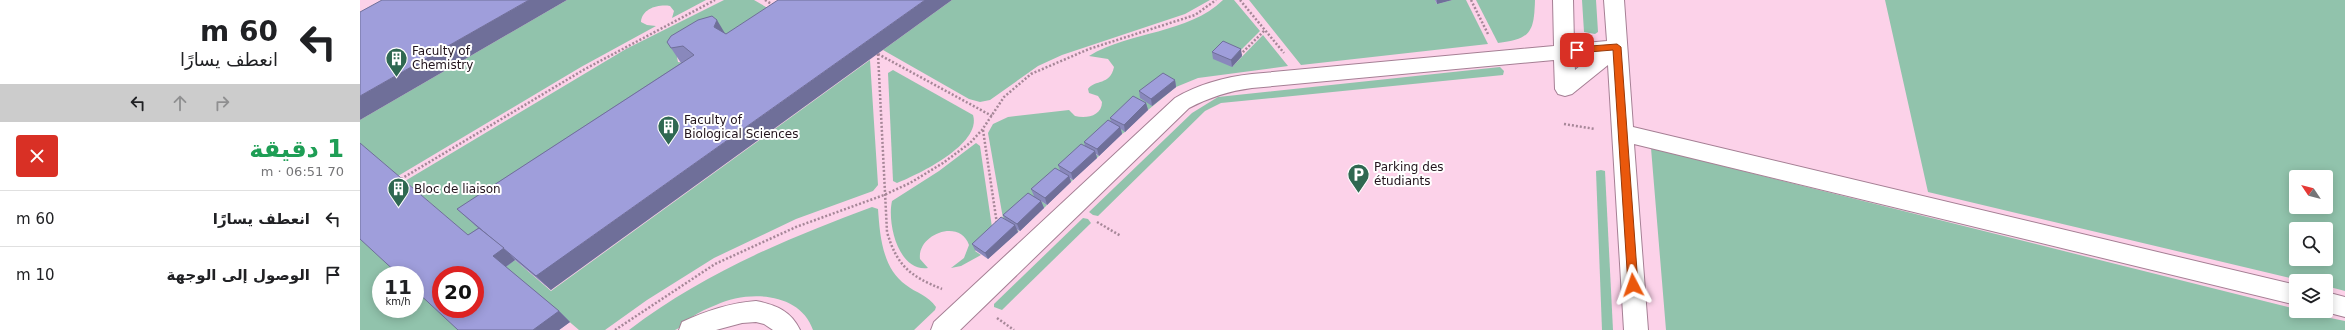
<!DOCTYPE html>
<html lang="ar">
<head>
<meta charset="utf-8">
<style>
	:root { --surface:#fff; --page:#f6f6f6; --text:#202124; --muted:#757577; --line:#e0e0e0 }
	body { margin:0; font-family:"DejaVu Sans","Noto Naskh Arabic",sans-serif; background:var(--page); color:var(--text); direction:rtl; height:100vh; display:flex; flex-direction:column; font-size:15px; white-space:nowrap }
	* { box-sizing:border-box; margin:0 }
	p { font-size:13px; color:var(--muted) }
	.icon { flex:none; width:22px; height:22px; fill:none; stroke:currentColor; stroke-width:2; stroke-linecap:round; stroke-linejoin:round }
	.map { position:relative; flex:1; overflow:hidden; direction:ltr }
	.drawer { display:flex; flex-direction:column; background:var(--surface); width:360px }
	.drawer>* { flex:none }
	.guide { background:#fff; color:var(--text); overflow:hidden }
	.needle { width:26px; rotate:305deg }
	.controls { position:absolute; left:1929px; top:170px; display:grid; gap:8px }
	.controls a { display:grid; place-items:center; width:44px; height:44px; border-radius:4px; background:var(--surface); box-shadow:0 2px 10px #0003; font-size:20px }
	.speed { position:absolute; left:12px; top:266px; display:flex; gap:8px; font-size:20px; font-weight:700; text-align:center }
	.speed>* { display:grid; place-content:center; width:52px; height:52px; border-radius:50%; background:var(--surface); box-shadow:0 2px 10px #0003; line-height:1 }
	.speed small { font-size:10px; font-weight:400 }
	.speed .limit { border:6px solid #d22; background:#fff; color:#111 }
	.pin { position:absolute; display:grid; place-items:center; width:34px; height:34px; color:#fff; margin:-17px; border-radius:8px; box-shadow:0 2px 6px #0006 }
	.me { position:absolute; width:44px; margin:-22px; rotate:356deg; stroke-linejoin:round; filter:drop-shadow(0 0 3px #0008) }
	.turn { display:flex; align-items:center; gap:14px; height:84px; padding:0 16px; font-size:18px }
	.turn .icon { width:52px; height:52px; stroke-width:2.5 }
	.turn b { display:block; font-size:28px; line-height:34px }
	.lanes { display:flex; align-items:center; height:38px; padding:0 16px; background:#0003; justify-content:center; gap:20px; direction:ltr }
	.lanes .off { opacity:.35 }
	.round { display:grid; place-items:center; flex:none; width:42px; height:42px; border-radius:4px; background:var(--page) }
	.head { display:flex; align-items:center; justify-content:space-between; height:68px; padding:0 16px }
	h1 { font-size:24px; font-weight:800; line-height:30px; color:#1e9e55 }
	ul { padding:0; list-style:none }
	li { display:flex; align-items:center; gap:12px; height:56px; padding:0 16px; border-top:1px solid var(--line) }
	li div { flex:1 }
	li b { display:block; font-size:15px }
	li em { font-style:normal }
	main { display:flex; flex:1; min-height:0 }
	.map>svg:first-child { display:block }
	.green { fill:#91c3ac; fill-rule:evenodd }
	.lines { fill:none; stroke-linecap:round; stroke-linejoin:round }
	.minor-casing { stroke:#a57f94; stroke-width:2 }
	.path { stroke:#a68798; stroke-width:2.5; stroke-dasharray:2 2; stroke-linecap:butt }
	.minor { fill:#fff; fill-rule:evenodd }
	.wall { fill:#8988bc }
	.shaded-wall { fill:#6f6f99 }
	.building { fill:#9f9edb; stroke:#6f6f99; fill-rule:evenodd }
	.route { fill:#ea580c; stroke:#983908 }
	.labels { text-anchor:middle; stroke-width:4; stroke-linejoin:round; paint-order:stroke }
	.poi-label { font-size:12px; fill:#22141c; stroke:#fff; text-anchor:start }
</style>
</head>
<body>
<main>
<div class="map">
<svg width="1985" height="330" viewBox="0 0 1985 330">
	<rect width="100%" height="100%" fill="#fcd2e9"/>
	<g class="green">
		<path d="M207,0H346L312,18L314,11L310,6C299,4 282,8 281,22L287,25L296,26L221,67L38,176L0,144V120Z"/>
		<path d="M364,0H394L423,17L317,57L318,62L325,63L131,239L120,246L45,181L266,49Z"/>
		<path d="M592,0H850L825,14L702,55L678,66L630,100L620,102L609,99L523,50Z"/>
		<path d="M863,0H874L900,31L877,54L872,67L903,35L928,66L838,78L816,87L788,110L775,104L765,132L762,134L749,127L726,149L739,156L737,158L723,151L701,173L713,180L711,182L698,175L674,196L687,205L684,208L670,200L646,223L659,231L658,232L644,224L628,133L633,124L648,117L709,110L715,116C726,119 742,116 742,102L738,96L729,93L728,89C735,79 750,86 754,67L748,59L729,56C770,31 828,34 863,0Z"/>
		<path d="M889,0H1075L1077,4L1092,0H1106L1128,44L941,65Z"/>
		<path d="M1116,0H1175C1174,32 1171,39 1138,43Z"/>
		<path d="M1222,0H1236L1238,32L1235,34L1224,32Z"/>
		<path d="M1525,0H1985V291L1966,286V281H1943L1568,192ZM1936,177H1966V207H1936ZM1936,229H1966V259H1936Z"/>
		<path d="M510,60L518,185L513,191L436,219L354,258L287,300L245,330H219L145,267L155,260L191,291Z"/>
		<path d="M1140,67L1144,71L1143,75L861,103L845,111L738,216L733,215L729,212L832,113L858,97Z"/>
		<path d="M533,70L613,115C622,144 559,174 537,183L533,181L528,73Z"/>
		<path d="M616,143L620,146L633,234L615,251L621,255L601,266L591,268L604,258L609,245C600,218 557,234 560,259L568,268C538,272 527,223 532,201L579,171Z"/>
		<path d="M1291,148L1936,309V311L1985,321V330H1306Z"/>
		<path d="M1241,170L1245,171L1253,330H1242L1236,171Z"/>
		<path d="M512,207L518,209C520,235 522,268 546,285C556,293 568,295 576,307L575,310L554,330H453C440,292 388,290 356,305C348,308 339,312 332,317C326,320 321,328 315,330C304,330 281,330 269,330C342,274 426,239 512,207Z"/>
		<path d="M723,218L728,219L731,223L642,310L634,307V304Z"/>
		<path d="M0,238L40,275H21V309H55V289L99,330H0Z"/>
	</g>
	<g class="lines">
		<defs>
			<g id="minor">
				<path d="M1193,0H1213L1214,44L1247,41L1244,0H1264L1273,127L1936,285V305L1274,144L1288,330H1264L1248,65L1212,94L1205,96L1198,94L1195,89L1194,60L892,88C869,91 850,97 829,108L600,330H571L574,322L815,98C839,84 865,77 892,74L1194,46ZM1232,56L1215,70L1214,58Z"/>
				<path d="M1966,292L1985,297V317L1962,311H1966Z"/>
				<path d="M396,301C416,305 431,311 440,330H413L404,324L396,322L382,323L356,330H319L322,322C346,311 369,303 396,301Z"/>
			</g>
		</defs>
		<use href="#minor" class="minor-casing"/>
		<g class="path">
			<path d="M405,0L415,6"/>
			<path d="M880,0L924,53"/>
			<path d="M1111,0L1128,34"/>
			<path d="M518,54L527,232C537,266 550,276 582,289"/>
			<path d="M518,54L632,116"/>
			<path d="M880,55L905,30"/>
			<path d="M1204,124L1235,129"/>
			<path d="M623,130L637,224"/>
			<path d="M41,179L225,69L355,0"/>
			<path d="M737,222L761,236"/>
			<path d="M637,318L654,330"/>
			<path d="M255,330L355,264L436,227L524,195L550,183L583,163L610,143L622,130L644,97L671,74L729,49L835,15L856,0"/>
		</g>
		<use href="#minor" class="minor"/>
	</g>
	<g class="wall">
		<path d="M1075,0H1092L1077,4Z"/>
		<path d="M357,20L191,290L155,260L146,267L199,311L210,322L199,330H98L108,235L118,228L97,209L321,63L307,42Z"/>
		<path d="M852,52L882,56L872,67L853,59Z"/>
		<path d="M815,80L816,87L792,106L780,98L779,91Z"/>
		<path d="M786,103L788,110L765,132L761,129L762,134L739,156L736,154L737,158L713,180L710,178L711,182L687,205L681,201L684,208L660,231L656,229L658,232L628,259L615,250L612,244L645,219L643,215L674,196L671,189L700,170L698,165L725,146L724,142L751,122L750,118Z"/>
	</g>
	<g class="shaded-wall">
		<path d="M169,0H207L0,120V96Z"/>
		<path d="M565,0H592L191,290L176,276Z"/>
		<path d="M1077,0H1092L1077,4Z"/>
		<path d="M357,20L366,35L354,27Z"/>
		<path d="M881,49L882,56L872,67L871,60Z"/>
		<path d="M815,80L816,87L792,106L791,99Z"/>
		<path d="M786,103L788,110L765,132L764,125Z"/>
		<path d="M760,127L762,134L739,156L737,149Z"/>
		<path d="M735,151L737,158L713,180L711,173Z"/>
		<path d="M709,176L711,182L687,205L685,198Z"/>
		<path d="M681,201L684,208L660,231L657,224Z"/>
		<path d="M655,225L658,232L628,259L625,253Z"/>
		<path d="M144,248L155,260L145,267L133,256Z"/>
		<path d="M199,311L210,322L199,330H173Z"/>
	</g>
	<g class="building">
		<path d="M22,0H169L0,96V12Z"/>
		<path d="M418,0H565L176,276L97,209L334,55L323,46L311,48L307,42L311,36L338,20L352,16L357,20L354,27L366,34Z"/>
		<path d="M863,41L881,49L871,60L852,52Z"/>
		<path d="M803,73L815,80L791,99L779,91Z"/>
		<path d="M773,96L786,103L764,125L750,118Z"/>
		<path d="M748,120L760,127L737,149L724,142Z"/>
		<path d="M0,143L108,235L119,228L144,248L133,256L199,311L173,330H98L55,290V275H39L0,239ZM81,275H115V309H81Z"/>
		<path d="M721,144L735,151L711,173L698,165Z"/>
		<path d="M695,168L709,176L685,198L671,189Z"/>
		<path d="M668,193L681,201L657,224L643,215Z"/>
		<path d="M641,217L655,225L625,253L612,244Z"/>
	</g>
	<path class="route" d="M1257,44L1261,47L1278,285L1273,289L1268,285L1253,50L1217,53L1213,50L1217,47Z"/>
	<defs>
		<symbol id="building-pin" viewBox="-11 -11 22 30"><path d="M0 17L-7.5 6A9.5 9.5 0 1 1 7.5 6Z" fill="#2f6851" stroke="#fff"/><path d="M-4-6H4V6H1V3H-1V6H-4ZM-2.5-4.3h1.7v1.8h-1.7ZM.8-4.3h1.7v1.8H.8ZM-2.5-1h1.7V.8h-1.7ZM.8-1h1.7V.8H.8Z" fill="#fff"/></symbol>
		<symbol id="parking-pin" viewBox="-11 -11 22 30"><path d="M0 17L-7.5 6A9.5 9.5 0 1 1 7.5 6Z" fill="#2f6851" stroke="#fff"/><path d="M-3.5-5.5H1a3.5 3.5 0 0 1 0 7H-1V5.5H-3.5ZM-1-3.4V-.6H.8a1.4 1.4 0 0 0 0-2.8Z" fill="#fff"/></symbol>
	</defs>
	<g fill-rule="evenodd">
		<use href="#building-pin" x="24" y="46" width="25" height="34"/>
		<use href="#building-pin" x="296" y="114" width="25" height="34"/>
		<use href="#parking-pin" x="986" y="162" width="25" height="34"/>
		<use href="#building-pin" x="26" y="176" width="25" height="34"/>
	</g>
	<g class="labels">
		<g class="poi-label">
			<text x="52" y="55">Faculty of<tspan x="52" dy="14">Chemistry</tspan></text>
			<text x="324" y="124">Faculty of<tspan x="324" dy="14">Biological Sciences</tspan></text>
			<text x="1014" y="171">Parking des<tspan x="1014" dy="14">étudiants</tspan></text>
			<text x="54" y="193">Bloc de liaison</text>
		</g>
	</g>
</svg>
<div class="controls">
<a><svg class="needle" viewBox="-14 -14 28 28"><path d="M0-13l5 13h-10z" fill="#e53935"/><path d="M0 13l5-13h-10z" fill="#757577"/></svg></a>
<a><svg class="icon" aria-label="search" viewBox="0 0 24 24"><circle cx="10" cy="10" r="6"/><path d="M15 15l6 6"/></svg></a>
<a><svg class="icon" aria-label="layers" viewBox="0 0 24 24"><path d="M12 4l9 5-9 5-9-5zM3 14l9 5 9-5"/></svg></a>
</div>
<div class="speed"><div>11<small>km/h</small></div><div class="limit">20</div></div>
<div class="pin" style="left:1217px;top:50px;background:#d93025"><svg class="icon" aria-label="arrive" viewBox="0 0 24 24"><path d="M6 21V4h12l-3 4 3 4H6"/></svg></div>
<svg class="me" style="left:1273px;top:285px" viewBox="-20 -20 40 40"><path d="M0-17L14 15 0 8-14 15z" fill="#ea580c" stroke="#fff" stroke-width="4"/></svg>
</div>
<section class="drawer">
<div class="guide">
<div class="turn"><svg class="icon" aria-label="left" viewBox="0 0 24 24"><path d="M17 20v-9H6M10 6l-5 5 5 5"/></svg><div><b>60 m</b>انعطف يسارًا</div></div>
<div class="lanes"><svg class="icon" aria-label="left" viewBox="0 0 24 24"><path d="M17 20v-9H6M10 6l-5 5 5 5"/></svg><svg class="icon off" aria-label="ahead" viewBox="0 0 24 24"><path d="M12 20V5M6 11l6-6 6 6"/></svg><svg class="icon off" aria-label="right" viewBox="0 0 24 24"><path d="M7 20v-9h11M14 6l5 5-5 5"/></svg></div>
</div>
<div class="head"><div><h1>1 دقيقة</h1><p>70 m · 06:51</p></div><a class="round" style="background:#d93025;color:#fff"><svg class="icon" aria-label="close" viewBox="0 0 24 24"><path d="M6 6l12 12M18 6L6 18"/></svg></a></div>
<ul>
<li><svg class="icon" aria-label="left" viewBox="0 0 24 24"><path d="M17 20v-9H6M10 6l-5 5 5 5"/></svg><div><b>انعطف يسارًا</b></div><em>60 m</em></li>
<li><svg class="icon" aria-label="arrive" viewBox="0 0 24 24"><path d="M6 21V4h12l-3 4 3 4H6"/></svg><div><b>الوصول إلى الوجهة</b></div><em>10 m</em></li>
</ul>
</section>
</main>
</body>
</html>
